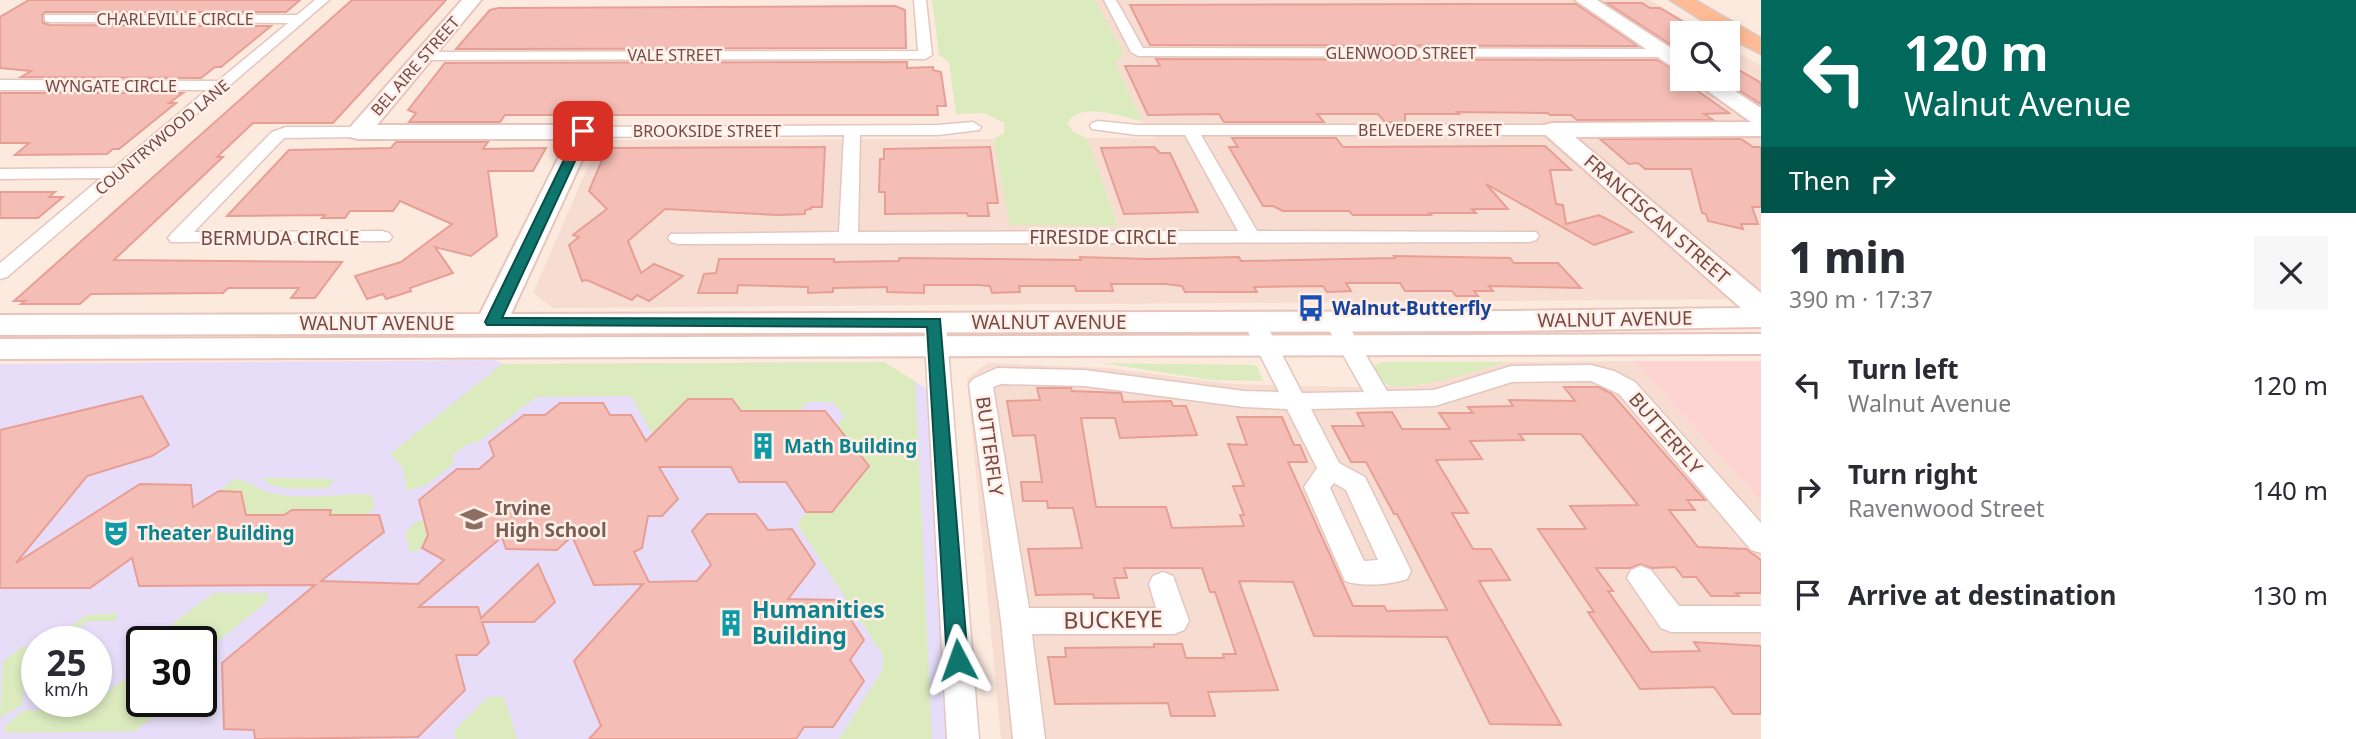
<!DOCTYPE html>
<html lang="en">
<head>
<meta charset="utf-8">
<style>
	:root { --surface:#fff; --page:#f7f7f7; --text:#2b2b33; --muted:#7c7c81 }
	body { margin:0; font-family:"Noto Sans",sans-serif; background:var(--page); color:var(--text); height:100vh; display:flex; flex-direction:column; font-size:26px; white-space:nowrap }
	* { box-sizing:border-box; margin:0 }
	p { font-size:23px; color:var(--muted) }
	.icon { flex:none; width:38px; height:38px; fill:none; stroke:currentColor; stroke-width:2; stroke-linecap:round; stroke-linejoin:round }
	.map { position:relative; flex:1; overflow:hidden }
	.panel { display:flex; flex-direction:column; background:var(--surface); width:595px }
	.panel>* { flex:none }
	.hud { background:#00695c; color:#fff; overflow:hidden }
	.controls { position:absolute; left:1670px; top:21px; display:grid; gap:14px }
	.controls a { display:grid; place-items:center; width:70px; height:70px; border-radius:0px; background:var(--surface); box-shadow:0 4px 10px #0003; font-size:35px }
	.speed { position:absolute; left:21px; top:626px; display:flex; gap:14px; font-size:35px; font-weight:700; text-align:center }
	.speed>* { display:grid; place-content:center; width:91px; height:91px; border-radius:50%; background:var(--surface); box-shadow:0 4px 10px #0003; line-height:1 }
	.speed small { font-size:18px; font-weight:400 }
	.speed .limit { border:4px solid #111; border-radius:10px; background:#fff; color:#111 }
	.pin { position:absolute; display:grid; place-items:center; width:60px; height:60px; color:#fff; margin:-30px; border-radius:14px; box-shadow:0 4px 10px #0006 }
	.me { position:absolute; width:77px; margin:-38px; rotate:356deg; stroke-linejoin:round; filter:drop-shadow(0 0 5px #0008) }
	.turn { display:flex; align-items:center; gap:24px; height:147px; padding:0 28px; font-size:32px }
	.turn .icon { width:91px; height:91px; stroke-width:2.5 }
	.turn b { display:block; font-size:49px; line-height:60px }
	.then { display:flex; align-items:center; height:66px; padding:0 28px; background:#0003; gap:14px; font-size:26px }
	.round { display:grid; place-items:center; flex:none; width:74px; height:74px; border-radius:0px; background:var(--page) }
	.overview { display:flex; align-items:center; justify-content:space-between; height:119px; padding:0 28px }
	h1 { font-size:42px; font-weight:800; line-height:52px }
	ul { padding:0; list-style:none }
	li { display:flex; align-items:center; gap:21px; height:105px; padding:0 28px }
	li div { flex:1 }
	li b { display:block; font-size:26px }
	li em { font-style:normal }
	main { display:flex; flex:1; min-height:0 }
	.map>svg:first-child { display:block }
	.residential { fill:#f7dcd1 }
	.commercial { fill:#fed4d2 }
	.education { fill:#e7ddf9; fill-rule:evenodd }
	.green { fill:#dcebbe }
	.building { fill:#f4beb6; stroke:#e79f95; stroke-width:2 }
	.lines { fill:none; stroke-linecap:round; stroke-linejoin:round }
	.street-casing { stroke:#e4c6be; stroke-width:3 }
	.secondary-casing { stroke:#e9c4bb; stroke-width:4 }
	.primary-casing { stroke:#d8cccb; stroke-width:3 }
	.street { fill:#fff; fill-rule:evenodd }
	.secondary { fill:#fff; fill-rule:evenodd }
	.primary { fill:#ffbb95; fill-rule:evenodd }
	.route { fill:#0f766e; stroke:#0a4d48; stroke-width:2 }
	.labels { text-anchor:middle; stroke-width:5; stroke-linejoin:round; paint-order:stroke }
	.far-street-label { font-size:16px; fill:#754a46; stroke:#ffefe7 }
	.street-label { font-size:19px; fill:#754a46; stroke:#ffefe7 }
	.transit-label { font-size:19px; font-weight:bold; fill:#164399; stroke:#ffefe7; text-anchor:start }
	.culture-label { font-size:19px; font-weight:bold; fill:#0d838f; stroke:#ffefe7; text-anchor:start }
	.education-label { font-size:19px; font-weight:bold; fill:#785e54; stroke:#ffefe7; text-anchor:start }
	.near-culture-label { font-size:23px; font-weight:bold; fill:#0d838f; stroke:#ffefe7; text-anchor:start }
	.near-street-label { font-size:23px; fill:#754a46; stroke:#ffefe7 }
</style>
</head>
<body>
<main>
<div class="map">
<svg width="1761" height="739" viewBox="0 0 1761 739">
	<rect width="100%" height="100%" fill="#fdeadf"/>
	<g class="residential">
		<path d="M1095,0H1650L1706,33H1682V79H1727V46L1761,66V299L553,308L533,293L596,148L611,140L993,139L1010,225H1118L1087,138H1155L1142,121L1115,64L1124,53Z"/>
		<path d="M1634,361L1761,501V739H1001L967,379L987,363L1108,368L1233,384L1357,387L1422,385L1509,362Z"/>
	</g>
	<path class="commercial" d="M1634,361H1761V501L1652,381Z"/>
	<path class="education" d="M494,360L503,364L884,362L940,397L963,739H0V364ZM37,642H96V702H37ZM142,642H201V702H142Z"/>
	<g class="green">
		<path d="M932,0H1095L1124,53L1115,64L1142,121C1120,117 1082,100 1067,123L1073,132L1087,138L1118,226L1010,225L993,139L1004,133V123L985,113L956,114L949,62L939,55Z"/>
		<path d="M884,362L915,381L932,739H839L883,669V655L797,524L806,512H832L869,466L837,426L845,417L833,402H808L800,411H741L732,399H688L653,435L631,396L536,397L478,442L469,443L452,456L454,463L426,485L407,491L403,468L390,454L502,364Z"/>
		<path d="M1382,362H1509C1484,367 1400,399 1381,381C1377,377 1376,370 1374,365Z"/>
		<path d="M1102,363L1251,365L1257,366L1263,381L1211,380Z"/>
		<path d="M265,478L333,479L334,480L328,488C306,488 280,493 262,479Z"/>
		<path d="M235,479C248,480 257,490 270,493C300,500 337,494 368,494L373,497L375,508L365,515H330V510H292L284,515H235L219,491Z"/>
		<path d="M418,521H438L422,548L410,553L405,532Z"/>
		<path d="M214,593H268L267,602L201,655V642H173V623Z"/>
		<path d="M119,613L115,621H88L60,641L50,640L87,615Z"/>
		<path d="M22,647H27L22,705L0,718L3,661Z"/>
		<path d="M142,666L139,706L169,705L135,731L5,733V726L24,710L82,711Z"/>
		<path d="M488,697H504L517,739H456L454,731Z"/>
	</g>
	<g class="building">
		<path d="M29,0H300L286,12H45L42,15L43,23L50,25L271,26L221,67H215L201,78L21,77L31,71L0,68V17Z"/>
		<path d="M352,0H446L333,123H253L217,157H223L114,260L342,262L315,298H291L299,288H228L223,293L91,294L80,304H21L25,301H14Z"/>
		<path d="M1607,3H1642L1650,8H1660L1682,21V52Z"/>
		<path d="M1482,4H1576L1638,46L1150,45L1130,5Z"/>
		<path d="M895,6L905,10L906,48L456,49L490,10L499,8Z"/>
		<path d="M1156,59L1657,60L1682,73V80L1729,113L1704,114L1713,120H1577L1571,115H1550L1548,113L1457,112L1459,114H1405V122H1385L1378,114H1317L1324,122H1224L1219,114L1148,115L1125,66H1160Z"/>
		<path d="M907,62V68L933,67V70L941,72L946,106H937L938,115H505L500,122H409L416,113L408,110L445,63Z"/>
		<path d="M1727,63L1761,83V104L1727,83Z"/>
		<path d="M0,93H183L169,103H176L119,149H113L107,154L15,155L29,143H0Z"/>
		<path d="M1232,138H1336L1343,147L1545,146L1571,170H1550L1556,204L1563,205L1566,224L1599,215L1632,232L1594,245L1486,184L1508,209H1472L1476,213H1429L1431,215H1353L1349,211H1283L1273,206H1263L1229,147H1238Z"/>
		<path d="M1600,139H1741L1753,147H1761V207H1752L1758,224H1741L1743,229L1708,221L1706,214L1702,213L1691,169H1645L1638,163L1629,164Z"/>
		<path d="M396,142H488L483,149L546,148L533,171H488L497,236L471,256L435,247L453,273L410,288L411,291L386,299L383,294L367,299L355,276L401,262L452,224L400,201L393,211H350L345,218H322L325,215L227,216L289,150L391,148Z"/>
		<path d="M825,147L822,207H811V209L805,210V214L778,215L665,209L628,241L641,273L654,264L683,276L649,301L637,295L632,300L587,280L582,281L569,245L579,237L573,235L607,209L589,191L607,148Z"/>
		<path d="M990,147L998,203H987L989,216H968L967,213L885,214V192H879L880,159H884V149Z"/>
		<path d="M1154,147L1160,153H1170L1198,212L1124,214L1101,148Z"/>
		<path d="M0,192H55L49,197H63L38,218H0Z"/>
		<path d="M1394,256L1510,258L1514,263H1558L1581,288L1489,286L1493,291H1474L1478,296H1456L1452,291H1405L1400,283H1346L1351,291L1327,292L1323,286L1254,287L1257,292H1185L1182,286L1166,284H1111L1113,291H1076L1075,286H1019L1020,292L992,293L990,286L978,285H924V293L887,292V287L833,288V292L808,293V287L738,285L737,293H698L704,274L716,273L719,259H834V262L899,261V258L1081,260L1080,257L1148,259L1239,257L1241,261L1395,258Z"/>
		<path d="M1564,387H1599L1612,394L1705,500H1687L1695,510H1669L1698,547L1746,549L1761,560V593H1736L1739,596H1711L1696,577H1683L1675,567L1652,568L1640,564L1630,568H1596L1613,591H1608L1651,652L1700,651L1694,642L1761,646V714H1733L1714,687L1640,689L1588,612H1594L1538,529H1586L1570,506L1638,505L1581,434H1519L1524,440L1470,441L1482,459L1436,460L1468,513H1452L1473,549H1491L1510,580L1479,581L1561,725L1490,724L1447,637L1314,636L1293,582L1239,581L1278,690L1208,692L1215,716H1171L1168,703L1055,704L1048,657H1066L1065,648L1154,647V644H1182L1186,658H1224L1223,654H1236L1215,592H1210L1202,568H1124L1127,578H1114L1119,598H1094L1093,594L1036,595L1028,549L1082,548L1073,508H1048L1047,501H1023L1021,482H1042L1035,435L1013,436L1007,401L1040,400L1037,388H1071L1072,391L1121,393L1123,402L1171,401L1173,406H1186L1197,435L1120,438L1115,418H1081L1096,507H1166L1172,528L1244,526L1240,515H1244L1233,486H1244L1228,444L1247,445L1237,417H1282L1294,445H1300L1307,462H1288L1353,606H1384L1387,611L1447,610L1397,514H1394L1366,462H1351L1332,426H1364L1357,413L1392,412L1402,429H1450L1439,413H1473L1468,407L1513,406L1509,400L1575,401Z"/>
		<path d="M142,396L169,445L152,456L87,476L16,563L140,484L191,485L193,507L219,491L241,492L246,515H284L292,510H331L330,515H379L384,532L321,581L418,584L444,560L422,548L428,535L419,500L457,469H479L494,456L489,442L524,415H545L560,403H603L610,415H631L646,441L688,399H732L741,411H825L869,466L832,512H806L786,482H739L731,467H659L678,499L662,516H648L642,548L634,552L649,582L697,581L711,565L692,531L707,514H756L768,530L792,529L815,564L788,599L838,600L864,640L850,660L864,681L833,727H804L796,739H589L601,726L574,661L643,584L594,585L572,536L557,550L506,549L502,537L419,607H478L481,618L538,564L555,602L534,622H482L489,643L477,655H456L465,690L418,737L255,739L254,730L224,729L222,663L315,585L139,586L132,558L90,588H0V430Z"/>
	</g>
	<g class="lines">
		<defs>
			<g id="street">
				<path d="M315,0H329L7,277L0,279V263L101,178L0,179V169L114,168L207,90H0V80L218,81L288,23L50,22L45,21V15H297Z"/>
				<path d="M914,0H926L932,55L925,59L424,60L417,56L424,52L918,51Z"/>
				<path d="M1104,0H1116L1143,48L1664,49L1671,53L1664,57L1138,56L1131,52Z"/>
				<path d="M1098,121L1137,125H1552L1560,130L1552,135H1201L1257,231L1536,232L1539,236L1536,240L1529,242L678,244L671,242L668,238L671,234L839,232L844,135L583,137L575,132L583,127L938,125L973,122L981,127L979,130L938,135H860L858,232L1238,231L1185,135H1137L1092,129L1090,126L1092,123Z"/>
				<path d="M286,127H358L366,132L358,137L284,138L194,232L382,231L389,233L392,237L389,241L171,242L168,238L171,234L272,132Z"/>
				<path d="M1335,314L1343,316L1387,391L1434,390L1511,366L1591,365L1614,371L1635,382L1761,523V553L1751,550L1619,394L1591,381L1512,382L1435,406L1311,409L1339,463L1365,477L1411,571L1407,579C1389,585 1363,587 1345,581L1304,487L1317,468L1287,409L1244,407L1085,386L1001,384L993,387L1029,608H1156L1149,584L1153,576L1163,572L1173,576L1189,621L1184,630L1174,634H1032L1045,739H1013L1001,621L969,384L973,379L997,368L1085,370L1244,391L1279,392L1243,322L1246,317H1262L1265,322L1302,393L1364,392L1324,321L1327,316ZM1334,483L1346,490L1378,560L1364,561L1330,488Z"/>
				<path d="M935,316L943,318L946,323L979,739H947L924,323L927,318Z"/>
				<path d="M1641,566L1651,570L1679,606H1761V632H1671L1661,628L1627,578L1631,570Z"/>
			</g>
			<g id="secondary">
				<path d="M462,0H481L377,125H583L591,127L595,132L511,314L1514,311L1741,308L1540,130L1544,125L1552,123L1751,122L1691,79H1716L1761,108V136L1575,137L1761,293V327L1514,331L0,335V315L480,314L568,139H358L350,137L346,132Z"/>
				<path d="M1575,0H1597L1682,55V71L1675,69Z"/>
				<path d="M1761,334V354L0,359V339Z"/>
			</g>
			<path id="primary" d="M1670,0H1695L1761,38V54L1727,37V33H1722Z"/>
		</defs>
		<use href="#street" class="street-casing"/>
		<use href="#secondary" class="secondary-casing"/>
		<use href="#primary" class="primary-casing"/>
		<use href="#street" class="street"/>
		<use href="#secondary" class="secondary"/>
		<use href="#primary" class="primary"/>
	</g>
	<path class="route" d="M583,128L589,131L502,318L940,319L968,660L965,667L958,669L950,667L947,660L927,327L487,325L485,322L578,131Z"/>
	<defs>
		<symbol id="bus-bare" viewBox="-9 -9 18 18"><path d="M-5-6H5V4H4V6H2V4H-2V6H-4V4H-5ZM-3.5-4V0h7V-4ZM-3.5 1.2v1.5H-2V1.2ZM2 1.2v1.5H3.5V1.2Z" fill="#1a4fb4" stroke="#ffefe7" stroke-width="2.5" paint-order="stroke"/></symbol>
		<symbol id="building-bare" viewBox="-9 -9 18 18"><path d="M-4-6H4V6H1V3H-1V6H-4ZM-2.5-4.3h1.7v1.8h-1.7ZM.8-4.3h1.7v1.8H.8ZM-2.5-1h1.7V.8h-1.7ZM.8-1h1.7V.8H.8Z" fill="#0f9aa8" stroke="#ffefe7" stroke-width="2.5" paint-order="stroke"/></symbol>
		<symbol id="school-bare" viewBox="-9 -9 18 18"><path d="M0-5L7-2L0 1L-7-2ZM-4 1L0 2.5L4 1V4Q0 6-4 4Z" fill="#8d6e63" stroke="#ffefe7" stroke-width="2.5" paint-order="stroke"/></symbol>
		<symbol id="theatre-bare" viewBox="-9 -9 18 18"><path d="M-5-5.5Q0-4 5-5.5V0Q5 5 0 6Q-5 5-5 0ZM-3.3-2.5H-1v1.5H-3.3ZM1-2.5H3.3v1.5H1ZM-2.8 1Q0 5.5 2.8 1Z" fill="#0f9aa8" stroke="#ffefe7" stroke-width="2.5" paint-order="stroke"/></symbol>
	</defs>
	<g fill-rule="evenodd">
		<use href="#bus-bare" x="1292" y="289" width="38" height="38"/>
		<use href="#building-bare" x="744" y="427" width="38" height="38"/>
		<use href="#school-bare" x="455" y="500" width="38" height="38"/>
		<use href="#theatre-bare" x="97" y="514" width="38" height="38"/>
		<use href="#building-bare" x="712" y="604" width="38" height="38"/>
	</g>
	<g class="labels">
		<g class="far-street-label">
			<text x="175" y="25">CHARLEVILLE CIRCLE</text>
			<text x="1401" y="59">GLENWOOD STREET</text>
			<text x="675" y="61">VALE STREET</text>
			<text transform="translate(415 66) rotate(-49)" y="6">BEL AIRE STREET</text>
			<text x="111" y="92">WYNGATE CIRCLE</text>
			<text x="1430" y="136">BELVEDERE STREET</text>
			<text x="707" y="137">BROOKSIDE STREET</text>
			<text transform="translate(162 137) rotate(-40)" y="6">COUNTRYWOOD LANE</text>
		</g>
		<g class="street-label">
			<text transform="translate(1657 219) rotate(41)" y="7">FRANCISCAN STREET</text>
			<text x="1103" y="244">FIRESIDE CIRCLE</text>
			<text x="280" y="245">BERMUDA CIRCLE</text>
			<text transform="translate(1615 319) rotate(-1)" y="7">WALNUT AVENUE</text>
			<text x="1049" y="329">WALNUT AVENUE</text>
			<text x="377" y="330">WALNUT AVENUE</text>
			<text transform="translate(1666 433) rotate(49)" y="7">BUTTERFLY</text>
			<text transform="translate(990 446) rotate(82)" y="7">BUTTERFLY</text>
		</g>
		<g class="transit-label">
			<text x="1332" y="315">Walnut-Butterfly</text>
		</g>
		<g class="culture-label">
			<text x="784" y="453">Math Building</text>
			<text x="137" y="540">Theater Building</text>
		</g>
		<g class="education-label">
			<text x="495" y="515">Irvine<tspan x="495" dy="22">High School</tspan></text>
		</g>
		<g class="near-culture-label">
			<text x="752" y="618">Humanities<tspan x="752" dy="26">Building</tspan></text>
		</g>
		<g class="near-street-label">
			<text transform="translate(1113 620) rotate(-1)" y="8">BUCKEYE</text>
		</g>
	</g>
</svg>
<div class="controls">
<a><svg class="icon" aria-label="search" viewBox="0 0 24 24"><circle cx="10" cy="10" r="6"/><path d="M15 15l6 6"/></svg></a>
</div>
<div class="speed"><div>25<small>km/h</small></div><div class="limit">30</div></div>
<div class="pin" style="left:583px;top:131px;background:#d93025"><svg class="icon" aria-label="arrive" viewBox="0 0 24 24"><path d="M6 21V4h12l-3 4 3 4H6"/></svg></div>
<svg class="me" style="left:958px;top:660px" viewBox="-20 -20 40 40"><path d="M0-17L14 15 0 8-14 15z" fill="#0f766e" stroke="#fff" stroke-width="4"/></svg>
</div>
<section class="panel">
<div class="hud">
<div class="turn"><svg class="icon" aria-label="left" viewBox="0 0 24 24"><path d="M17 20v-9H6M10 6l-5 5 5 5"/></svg><div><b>120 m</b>Walnut Avenue</div></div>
<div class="then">Then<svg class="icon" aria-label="right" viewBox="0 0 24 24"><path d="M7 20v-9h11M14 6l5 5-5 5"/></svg></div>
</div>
<div class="overview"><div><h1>1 min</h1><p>390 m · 17:37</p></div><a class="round"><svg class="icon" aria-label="close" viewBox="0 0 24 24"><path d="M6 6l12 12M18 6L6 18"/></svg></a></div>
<ul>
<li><svg class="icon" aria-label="left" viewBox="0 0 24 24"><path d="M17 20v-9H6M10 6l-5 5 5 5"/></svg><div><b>Turn left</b><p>Walnut Avenue</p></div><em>120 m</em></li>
<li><svg class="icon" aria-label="right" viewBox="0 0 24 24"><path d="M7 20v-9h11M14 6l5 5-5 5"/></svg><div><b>Turn right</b><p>Ravenwood Street</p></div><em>140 m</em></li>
<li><svg class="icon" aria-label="arrive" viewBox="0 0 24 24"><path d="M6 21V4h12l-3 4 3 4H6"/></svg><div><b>Arrive at destination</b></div><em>130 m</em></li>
</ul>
</section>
</main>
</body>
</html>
